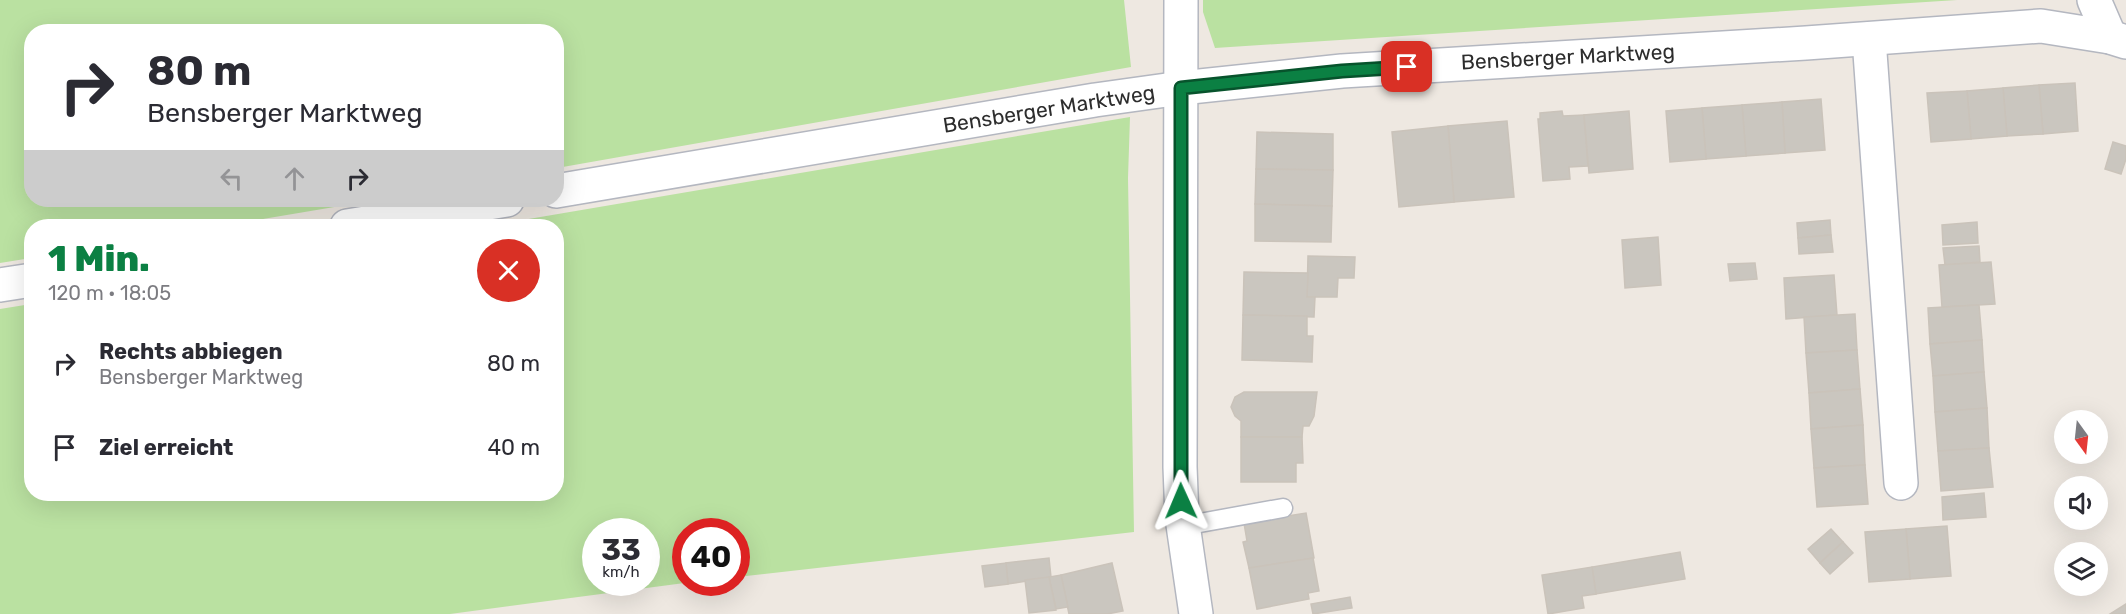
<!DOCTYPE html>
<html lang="de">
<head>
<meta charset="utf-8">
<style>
	:root { --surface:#fff; --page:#f2f2f3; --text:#2b2b33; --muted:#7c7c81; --accent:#0b8043 }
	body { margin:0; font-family:Rubik,sans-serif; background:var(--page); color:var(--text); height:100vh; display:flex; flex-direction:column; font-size:22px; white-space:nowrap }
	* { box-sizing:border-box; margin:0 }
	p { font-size:20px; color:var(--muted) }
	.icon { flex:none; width:33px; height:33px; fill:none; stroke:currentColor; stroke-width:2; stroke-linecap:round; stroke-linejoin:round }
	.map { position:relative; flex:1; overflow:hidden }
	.details { position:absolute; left:24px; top:219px; width:540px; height:282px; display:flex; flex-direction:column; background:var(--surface); border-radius:24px; box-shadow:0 6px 24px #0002 }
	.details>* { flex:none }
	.top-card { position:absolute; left:24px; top:24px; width:540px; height:183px; border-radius:24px; box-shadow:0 6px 24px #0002; background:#fff; color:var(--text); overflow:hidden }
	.needle { width:39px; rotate:165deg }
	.tools { position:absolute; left:2054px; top:410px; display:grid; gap:12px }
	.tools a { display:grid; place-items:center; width:54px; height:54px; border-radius:50%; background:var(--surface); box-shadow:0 6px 24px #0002; font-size:30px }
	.speed { position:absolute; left:582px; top:518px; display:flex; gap:12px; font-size:30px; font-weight:700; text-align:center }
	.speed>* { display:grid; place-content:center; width:78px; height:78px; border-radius:50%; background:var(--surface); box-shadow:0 6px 24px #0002; line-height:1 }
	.speed small { font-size:15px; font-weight:400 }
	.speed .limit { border:9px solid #d22; background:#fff; color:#111 }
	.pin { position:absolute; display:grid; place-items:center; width:51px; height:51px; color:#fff; margin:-26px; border-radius:12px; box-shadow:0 3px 9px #0006 }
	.me { position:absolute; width:66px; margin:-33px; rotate:359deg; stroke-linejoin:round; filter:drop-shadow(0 0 4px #0008) }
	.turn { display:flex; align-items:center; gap:21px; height:126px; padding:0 24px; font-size:27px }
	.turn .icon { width:78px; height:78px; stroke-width:2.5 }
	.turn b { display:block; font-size:42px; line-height:51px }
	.lanes { display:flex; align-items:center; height:57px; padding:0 24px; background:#0003; justify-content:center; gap:30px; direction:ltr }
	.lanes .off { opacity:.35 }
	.round { display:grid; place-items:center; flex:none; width:63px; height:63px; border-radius:32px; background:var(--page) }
	.summary { display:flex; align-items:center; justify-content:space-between; height:102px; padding:0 24px }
	h1 { font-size:36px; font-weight:800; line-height:45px; color:var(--accent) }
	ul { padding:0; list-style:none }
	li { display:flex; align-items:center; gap:18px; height:84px; padding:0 24px }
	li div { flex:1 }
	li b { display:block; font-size:22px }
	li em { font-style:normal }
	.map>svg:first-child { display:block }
	.green { fill:#bae1a1; fill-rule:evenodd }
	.building { fill:#cac6bf; stroke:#cac3ba; stroke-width:1.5 }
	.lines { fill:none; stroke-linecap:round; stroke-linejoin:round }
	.service-casing { stroke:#b4b7c0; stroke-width:21 }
	.minor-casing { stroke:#b4b7c0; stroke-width:36 }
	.tertiary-casing { stroke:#b4b7c0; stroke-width:36 }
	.service { stroke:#fff; stroke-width:18 }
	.minor { stroke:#fff; stroke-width:33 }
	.tertiary { stroke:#fff; stroke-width:33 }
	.route-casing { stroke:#07532c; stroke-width:15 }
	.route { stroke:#0b8043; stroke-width:10 }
	.labels { text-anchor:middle; stroke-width:4.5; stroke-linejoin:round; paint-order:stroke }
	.street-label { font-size:21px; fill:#2d2d2d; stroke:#fff }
</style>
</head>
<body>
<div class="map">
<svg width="2126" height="614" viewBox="0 0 2126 614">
	<rect width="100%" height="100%" fill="#eee8e1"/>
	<g class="green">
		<path d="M0,0H1124L1131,67L557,168L556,32H32V200H376L222,226H32L31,258L0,263Z"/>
		<path d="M1203,0H1957L1215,48L1203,12Z"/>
		<path d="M1130,117L1128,178L1134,532L737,577L736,531H686V582H692L450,614H0V309L31,304L32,494H556V226H487ZM596,531H646V582H596Z"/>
	</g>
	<g class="building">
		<path d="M2075,83L2078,131L2043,134L2039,85Z"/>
		<path d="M2039,85L2043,134L2007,136L2003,88Z"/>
		<path d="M2003,88L2007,136L1971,139L1967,91Z"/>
		<path d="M1967,91L1971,139L1931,142L1927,93Z"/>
		<path d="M1821,99L1825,150L1785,153L1782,102Z"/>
		<path d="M1782,102L1785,153L1746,156L1742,105Z"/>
		<path d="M1742,105L1746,156L1706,159L1702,108Z"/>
		<path d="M1702,108L1706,159L1670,162L1666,111Z"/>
		<path d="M1562,111L1563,116L1584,115L1588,166L1569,167L1570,179L1543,181L1538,119H1540V113Z"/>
		<path d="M1629,111L1633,169L1589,173L1584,115Z"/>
		<path d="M1507,121L1514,197L1454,202L1448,126Z"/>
		<path d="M1448,126L1454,202L1399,207L1392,132Z"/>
		<path d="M1257,132L1333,134V170L1256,169Z"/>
		<path d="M2113,142L2126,146V159L2121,174L2105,169Z"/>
		<path d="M1256,169L1333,170L1332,206L1255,204Z"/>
		<path d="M1255,204L1332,206L1331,242L1255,241Z"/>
		<path d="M1830,220L1831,235L1798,238L1797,223Z"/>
		<path d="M1977,222L1978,243L1943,245L1942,225Z"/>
		<path d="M1831,235L1833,252L1799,254L1798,238Z"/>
		<path d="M1658,237L1661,285L1625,288L1622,240Z"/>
		<path d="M1979,246L1980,262L1945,265L1943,248Z"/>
		<path d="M1308,256L1355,257L1354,278H1338L1337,297H1307Z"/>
		<path d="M1991,262L1995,304L1942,307L1939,265Z"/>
		<path d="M1755,263L1757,279L1730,281L1728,264Z"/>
		<path d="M1244,272L1308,273L1307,297H1315L1314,317L1243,315Z"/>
		<path d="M1834,275L1837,315L1786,319L1784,278Z"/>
		<path d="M1979,305L1982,340L1930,344L1928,308Z"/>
		<path d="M1855,314L1857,350L1806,353L1804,317Z"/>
		<path d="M1243,315L1307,316V336H1313L1312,362L1242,360Z"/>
		<path d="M1982,340L1984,372L1933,376L1930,344Z"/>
		<path d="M1857,350L1860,389L1809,393L1806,353Z"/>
		<path d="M1984,372L1987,408L1935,412L1933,376Z"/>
		<path d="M1860,389L1863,425L1811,429L1809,393Z"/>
		<path d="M1244,392H1317L1314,416L1309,426H1303L1302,437H1241V421L1235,416L1231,407L1235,397Z"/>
		<path d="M1987,408L1989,448L1938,451L1935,412Z"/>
		<path d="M1863,425L1865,465L1814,468L1811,429Z"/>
		<path d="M1241,437H1302L1303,463H1296V482H1241Z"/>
		<path d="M1989,448L1993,487L1941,491L1938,451Z"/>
		<path d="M1865,465L1868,504L1817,507L1814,468Z"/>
		<path d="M1984,493L1986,517L1943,520L1942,497Z"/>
		<path d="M1306,513L1314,558L1249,568L1243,542L1247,541L1244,523Z"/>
		<path d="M1947,526L1951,576L1910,579L1906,529Z"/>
		<path d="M1831,529L1843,542L1820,563L1808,549Z"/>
		<path d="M1906,529L1910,579L1869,582L1865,532Z"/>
		<path d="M1843,542L1853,553L1830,574L1820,563Z"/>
		<path d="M1680,552L1685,579L1596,594L1592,567Z"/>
		<path d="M1049,558L1051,577L1008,584L1006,563Z"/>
		<path d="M1313,558L1319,591L1308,593L1309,599L1257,609L1249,568Z"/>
		<path d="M1006,563L1008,584L985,587L982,566Z"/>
		<path d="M1112,563L1123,611L1107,614H1069L1061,575Z"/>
		<path d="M1592,567L1596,594L1582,596L1584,608L1548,614L1542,575Z"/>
		<path d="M1061,575L1068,607L1056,609L1049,577Z"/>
		<path d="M1049,577L1056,610L1029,613L1025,580Z"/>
		<path d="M1350,597L1352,608L1313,614L1311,604Z"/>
		<path d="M2126,604V614H2110Z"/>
	</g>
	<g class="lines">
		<defs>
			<path id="service" d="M1183,526L1283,508"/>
			<g id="minor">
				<path d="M2094,0L2110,37"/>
				<path d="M1869,39L1901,483"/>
				<path d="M1181,88L1342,71L1806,43L2041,26L2110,37L2126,42"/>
			</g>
			<g id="tertiary">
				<path d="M1181,0L1180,467L1182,518L1196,614"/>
				<path d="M556,191L1095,100L1181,88"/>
				<path d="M347,226L507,200"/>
				<path d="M0,285L32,280"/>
			</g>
		</defs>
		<use href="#service" class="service-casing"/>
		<use href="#minor" class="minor-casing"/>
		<use href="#tertiary" class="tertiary-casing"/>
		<use href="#service" class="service"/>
		<use href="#minor" class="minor"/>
		<use href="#tertiary" class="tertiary"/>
	</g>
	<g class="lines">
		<defs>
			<path id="route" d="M1181,501V88L1342,71L1407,67"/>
		</defs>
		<use href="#route" class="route-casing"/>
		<use href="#route" class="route"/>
	</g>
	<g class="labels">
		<g class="street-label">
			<text transform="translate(1568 57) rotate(-3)" y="7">Bensberger Marktweg</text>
			<text transform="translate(1049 109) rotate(-9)" y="7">Bensberger Marktweg</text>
		</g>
	</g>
</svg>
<div class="tools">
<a><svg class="needle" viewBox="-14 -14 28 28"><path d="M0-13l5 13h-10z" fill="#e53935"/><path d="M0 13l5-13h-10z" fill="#7c7c81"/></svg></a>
<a><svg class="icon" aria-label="sound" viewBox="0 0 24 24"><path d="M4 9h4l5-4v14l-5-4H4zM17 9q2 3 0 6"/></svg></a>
<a><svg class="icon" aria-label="layers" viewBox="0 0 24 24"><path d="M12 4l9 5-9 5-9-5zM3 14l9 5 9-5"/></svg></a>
</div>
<div class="speed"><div>33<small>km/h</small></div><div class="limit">40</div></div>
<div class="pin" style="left:1407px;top:67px;background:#d93025"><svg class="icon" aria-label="arrive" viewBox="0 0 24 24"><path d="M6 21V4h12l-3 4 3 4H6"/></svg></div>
<svg class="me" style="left:1181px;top:501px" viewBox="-20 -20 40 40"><path d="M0-17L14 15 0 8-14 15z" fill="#0b8043" stroke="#fff" stroke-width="4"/></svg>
<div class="top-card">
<div class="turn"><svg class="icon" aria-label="right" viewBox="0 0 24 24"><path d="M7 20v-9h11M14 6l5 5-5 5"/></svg><div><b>80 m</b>Bensberger Marktweg</div></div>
<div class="lanes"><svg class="icon off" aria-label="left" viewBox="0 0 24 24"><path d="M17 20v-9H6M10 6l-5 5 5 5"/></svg><svg class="icon off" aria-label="ahead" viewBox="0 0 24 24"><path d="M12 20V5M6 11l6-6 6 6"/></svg><svg class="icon" aria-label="right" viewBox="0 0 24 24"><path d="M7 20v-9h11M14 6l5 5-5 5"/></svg></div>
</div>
<section class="details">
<div class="summary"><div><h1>1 Min.</h1><p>120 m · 18:05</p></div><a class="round" style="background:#d93025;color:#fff"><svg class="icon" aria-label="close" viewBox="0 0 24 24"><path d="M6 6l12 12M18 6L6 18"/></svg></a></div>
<ul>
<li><svg class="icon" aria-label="right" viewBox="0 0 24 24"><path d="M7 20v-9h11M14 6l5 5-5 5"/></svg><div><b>Rechts abbiegen</b><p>Bensberger Marktweg</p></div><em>80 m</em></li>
<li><svg class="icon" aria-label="arrive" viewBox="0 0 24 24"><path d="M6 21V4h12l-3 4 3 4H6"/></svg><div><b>Ziel erreicht</b></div><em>40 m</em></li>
</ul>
</section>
</div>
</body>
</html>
